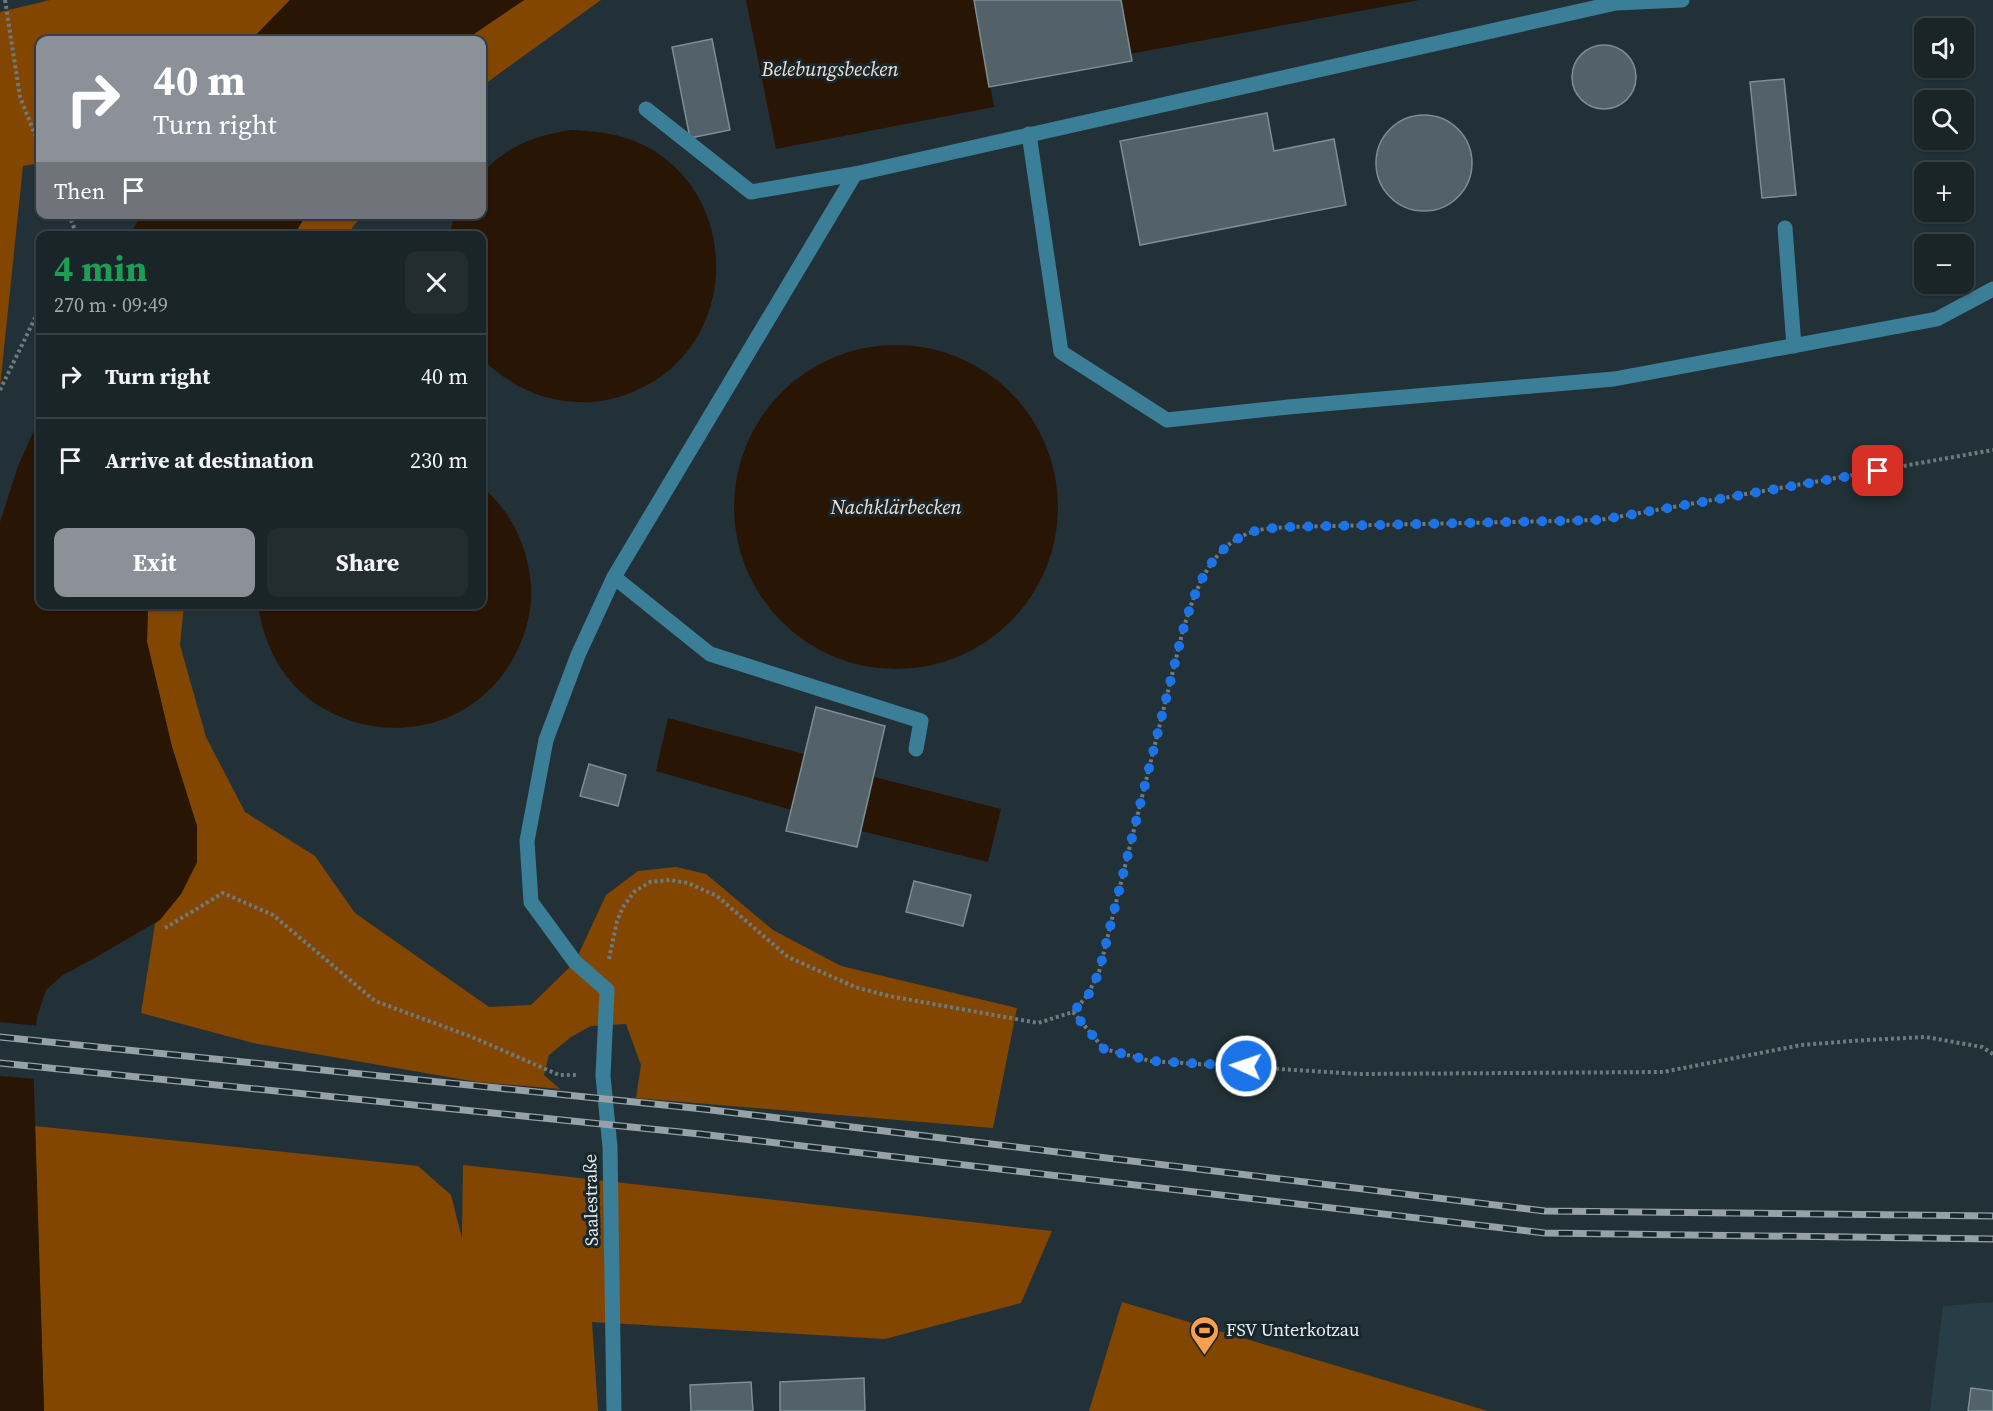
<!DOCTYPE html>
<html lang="en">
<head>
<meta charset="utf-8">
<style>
	:root { --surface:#1a2529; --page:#232d31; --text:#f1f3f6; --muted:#9fa5a8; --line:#384246; --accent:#8c9099 }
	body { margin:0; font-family:"Source Serif 4",serif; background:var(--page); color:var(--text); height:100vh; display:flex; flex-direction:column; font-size:22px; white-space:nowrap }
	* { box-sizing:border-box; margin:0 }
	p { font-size:20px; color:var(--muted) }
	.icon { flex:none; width:33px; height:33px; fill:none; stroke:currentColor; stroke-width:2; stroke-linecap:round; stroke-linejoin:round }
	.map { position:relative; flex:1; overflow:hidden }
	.sheet { position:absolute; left:36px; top:231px; width:450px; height:378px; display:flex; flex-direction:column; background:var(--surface); border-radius:12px; box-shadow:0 2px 4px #0004,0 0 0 2px var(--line) }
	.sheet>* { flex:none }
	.top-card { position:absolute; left:36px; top:36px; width:450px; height:183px; border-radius:12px; box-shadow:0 2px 4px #0004,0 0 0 2px var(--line); background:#8c9099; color:#fff; overflow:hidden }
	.controls { position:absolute; left:1914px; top:18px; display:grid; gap:12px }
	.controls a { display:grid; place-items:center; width:60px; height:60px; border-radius:12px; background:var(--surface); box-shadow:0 2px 4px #0004,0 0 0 2px var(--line); font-size:30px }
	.pin { position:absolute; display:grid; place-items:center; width:51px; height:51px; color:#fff; margin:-26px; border-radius:12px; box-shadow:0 3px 9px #0006 }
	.me { position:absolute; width:66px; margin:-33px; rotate:273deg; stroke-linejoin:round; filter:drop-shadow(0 0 4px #0008) }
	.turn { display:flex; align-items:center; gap:21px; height:126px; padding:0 18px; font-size:27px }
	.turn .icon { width:78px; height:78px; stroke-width:2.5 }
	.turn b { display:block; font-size:42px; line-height:51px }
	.then { display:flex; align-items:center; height:57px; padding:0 18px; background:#0003; gap:12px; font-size:22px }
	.round { display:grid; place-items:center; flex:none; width:63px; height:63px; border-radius:12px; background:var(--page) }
	.head { display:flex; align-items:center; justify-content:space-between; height:102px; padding:0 18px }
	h1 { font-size:36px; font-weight:700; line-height:45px; color:#1e9e55 }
	.action { display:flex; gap:12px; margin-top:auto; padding:12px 18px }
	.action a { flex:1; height:69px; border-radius:12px; background:var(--accent); color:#fff; font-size:24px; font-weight:700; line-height:69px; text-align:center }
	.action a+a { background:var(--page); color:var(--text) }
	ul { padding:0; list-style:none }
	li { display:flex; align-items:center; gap:18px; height:84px; padding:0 18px; border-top:2px solid var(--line) }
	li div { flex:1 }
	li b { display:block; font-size:22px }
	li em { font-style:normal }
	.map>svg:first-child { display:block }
	.built { fill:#283e47 }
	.green { fill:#834600 }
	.water { fill:#291503 }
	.pier { fill:#223137 }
	.building { fill:#526268; stroke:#7d8d94; stroke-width:1.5 }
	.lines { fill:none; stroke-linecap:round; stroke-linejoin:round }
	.path { stroke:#6d7a7f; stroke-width:4; stroke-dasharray:3 3; stroke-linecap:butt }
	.minor { stroke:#3b7e97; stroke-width:15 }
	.rail-casing { stroke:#96a2a7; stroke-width:7 }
	.rail { stroke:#19272d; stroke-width:4.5; stroke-dasharray:14; stroke-linecap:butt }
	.route { stroke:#1a73e8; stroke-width:10; stroke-dasharray:0 18 }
	.labels { text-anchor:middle; stroke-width:6; stroke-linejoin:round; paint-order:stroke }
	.street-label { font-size:18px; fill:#e6eff3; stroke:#19272d }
	.poi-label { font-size:18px; fill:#e6eff3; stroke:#19272d; text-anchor:start }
	.water-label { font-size:20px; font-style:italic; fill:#f3e0d1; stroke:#19272d }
</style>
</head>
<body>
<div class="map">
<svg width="1993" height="1411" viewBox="0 0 1993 1411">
	<rect width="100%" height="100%" fill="#223137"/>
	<path class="built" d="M1993,1302V1411H1930L1943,1306Z"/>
	<g class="green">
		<path d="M50,0H290L251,40H40V163L23,166L0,387V12Z"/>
		<path d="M524,0H601L489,81L482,89V40H465Z"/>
		<path d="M306,215V214L364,215L354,225L348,235H294Z"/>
		<path d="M148,604L184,605L180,645L206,737L245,812L315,856L355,913L489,1007L531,1005L575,962L606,895L638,871L676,867L706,874L773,930L841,966L1017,1008L993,1128L636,1098L641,1065L626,1024L591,1026L571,1037L549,1055L544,1075L560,1089L477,1082L253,1043L141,1013L155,924L181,894L197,862V826L172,747L147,642Z"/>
		<path d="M35,1126L418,1166L451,1195L462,1239L463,1165L1052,1231L1021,1303L885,1339L592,1322L598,1411H44Z"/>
		<path d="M1122,1302L1488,1411H1089Z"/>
	</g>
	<g class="water">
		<path d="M290,0H524L465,40H251Z"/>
		<path d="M746,0H974L994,107L776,149Z"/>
		<path d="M1120,0H1419L1130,54Z"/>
		<path d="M571,130C606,131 640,137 668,161C734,215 732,324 663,375C642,390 618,400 592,402C547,404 514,389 482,359V236L449,235L455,215L482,214V173C508,146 533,136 571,130Z"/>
		<path d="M141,215V214L306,215L294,235H130Z"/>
		<circle cx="896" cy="507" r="162"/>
		<path d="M40,417V604L148,605L147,642L172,747L197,826V862L181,894L160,920L91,960L63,975L46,990L37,1017L33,1056L44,1411H0V522L18,466Z"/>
		<path d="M482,487C509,509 525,541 530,576C534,602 528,628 517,651C506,675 488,694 466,708C399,750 301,723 270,648C264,634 260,620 258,605L482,604Z"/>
		<path d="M668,718L804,754L792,810L656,771Z"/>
		<path d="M874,777L1001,809L988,862L861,831Z"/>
	</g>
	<path class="pier" d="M0,1022L39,1026L36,1056V1079L0,1076Z"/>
	<g class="building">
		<path d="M974,0H1121L1132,61L989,87Z"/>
		<path d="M712,39L730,130L690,138L672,47Z"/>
		<circle cx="1604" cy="77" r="32"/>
		<path d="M1784,79L1796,195L1762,198L1750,82Z"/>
		<path d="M1267,113L1274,151L1334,139L1346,205L1140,245L1120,141Z"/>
		<circle cx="1424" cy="163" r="48"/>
		<path d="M816,707L885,726L857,847L786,831Z"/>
		<path d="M589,764L626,775L618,806L580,796Z"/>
		<path d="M914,881L971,895L963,926L906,912Z"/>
		<path d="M864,1378L865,1411H780V1382Z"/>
		<path d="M751,1382L753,1411H691L690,1385Z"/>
		<path d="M1971,1388L1993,1391V1411H1968Z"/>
	</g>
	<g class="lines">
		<g class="path">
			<path d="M5,0L20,97L40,147"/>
			<path d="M69,214L77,236"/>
			<path d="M0,390L40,308"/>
			<path d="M165,928L223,893L273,915L375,1001L472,1037L559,1075H578"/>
			<path d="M609,959L617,921L623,907L634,892L650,882L670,880L688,883L717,896L788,957L855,987L889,996L1038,1023L1073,1012L1087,996L1099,972L1183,630C1196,588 1211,542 1259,530C1267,528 1278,528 1287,527L1600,520L1993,450"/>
			<path d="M1073,1012L1104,1049L1151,1061L1359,1074L1663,1072L1801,1045L1866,1040L1926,1037L1982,1047L1993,1054"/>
		</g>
		<g class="minor">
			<path d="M646,109L751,192L855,174"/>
			<path d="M1029,134L1061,352L1167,420L1288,407L1614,379L1937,319L1993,289"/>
			<path d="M1785,228L1794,346"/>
			<path d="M614,577L710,654L921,721L916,749"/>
			<path d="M614,1411L610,1147L603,1076L607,990L575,962L531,902L527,841L546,740L578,655L614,577L855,174L1616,3L1682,0"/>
		</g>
		<defs>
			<g id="rail">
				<path d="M0,1037L703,1109L1545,1211L1993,1216"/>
				<path d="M0,1063L700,1134L1545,1233L1993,1239"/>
			</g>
		</defs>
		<use href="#rail" class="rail-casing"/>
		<use href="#rail" class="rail"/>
	</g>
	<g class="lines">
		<path class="route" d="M1246,1066L1151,1061L1104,1049L1073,1012L1088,996L1099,972L1183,630C1196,588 1210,543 1259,530C1267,528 1278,528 1287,527L1600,520L1878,471"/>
	</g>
	<defs>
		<symbol id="stadium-pin" viewBox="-11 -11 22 30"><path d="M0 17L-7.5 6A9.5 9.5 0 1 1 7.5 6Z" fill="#fa9f4e" stroke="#19272d"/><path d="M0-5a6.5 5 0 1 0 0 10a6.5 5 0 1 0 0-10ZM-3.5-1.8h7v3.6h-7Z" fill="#111"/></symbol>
	</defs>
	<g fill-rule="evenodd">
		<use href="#stadium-pin" x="1188" y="1314" width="33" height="45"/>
	</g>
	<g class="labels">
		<g class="street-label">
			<text transform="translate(591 1200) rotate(-91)" y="6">Saalestraße</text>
		</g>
		<g class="poi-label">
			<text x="1226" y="1336">FSV Unterkotzau</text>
		</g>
		<g class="water-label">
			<text x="830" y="76">Belebungsbecken</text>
			<text x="896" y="514">Nachklärbecken</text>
		</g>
	</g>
</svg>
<div class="controls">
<a><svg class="icon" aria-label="sound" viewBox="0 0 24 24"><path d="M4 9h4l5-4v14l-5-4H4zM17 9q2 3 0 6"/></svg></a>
<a><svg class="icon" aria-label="search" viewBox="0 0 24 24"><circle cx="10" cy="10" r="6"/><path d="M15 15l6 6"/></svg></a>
<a>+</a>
<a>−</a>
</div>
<div class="pin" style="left:1878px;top:471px;background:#d93025"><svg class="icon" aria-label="arrive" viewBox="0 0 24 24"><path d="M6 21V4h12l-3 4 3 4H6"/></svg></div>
<svg class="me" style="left:1246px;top:1066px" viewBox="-20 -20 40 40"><circle r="17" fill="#1a73e8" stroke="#fff" stroke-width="3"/><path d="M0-11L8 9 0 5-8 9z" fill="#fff"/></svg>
<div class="top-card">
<div class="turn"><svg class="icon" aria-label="right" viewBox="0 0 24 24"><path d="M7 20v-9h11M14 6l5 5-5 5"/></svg><div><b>40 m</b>Turn right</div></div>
<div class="then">Then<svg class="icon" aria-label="arrive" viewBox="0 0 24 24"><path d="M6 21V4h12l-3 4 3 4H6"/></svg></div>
</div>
<section class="sheet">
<div class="head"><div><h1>4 min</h1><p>270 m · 09:49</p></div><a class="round"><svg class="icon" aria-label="close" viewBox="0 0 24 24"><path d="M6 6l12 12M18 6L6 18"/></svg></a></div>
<ul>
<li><svg class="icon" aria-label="right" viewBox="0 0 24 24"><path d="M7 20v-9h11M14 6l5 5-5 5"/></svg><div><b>Turn right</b></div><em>40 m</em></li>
<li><svg class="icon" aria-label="arrive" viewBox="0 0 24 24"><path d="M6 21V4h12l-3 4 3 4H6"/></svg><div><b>Arrive at destination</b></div><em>230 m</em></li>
</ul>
<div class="action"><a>Exit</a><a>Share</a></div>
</section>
</div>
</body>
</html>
